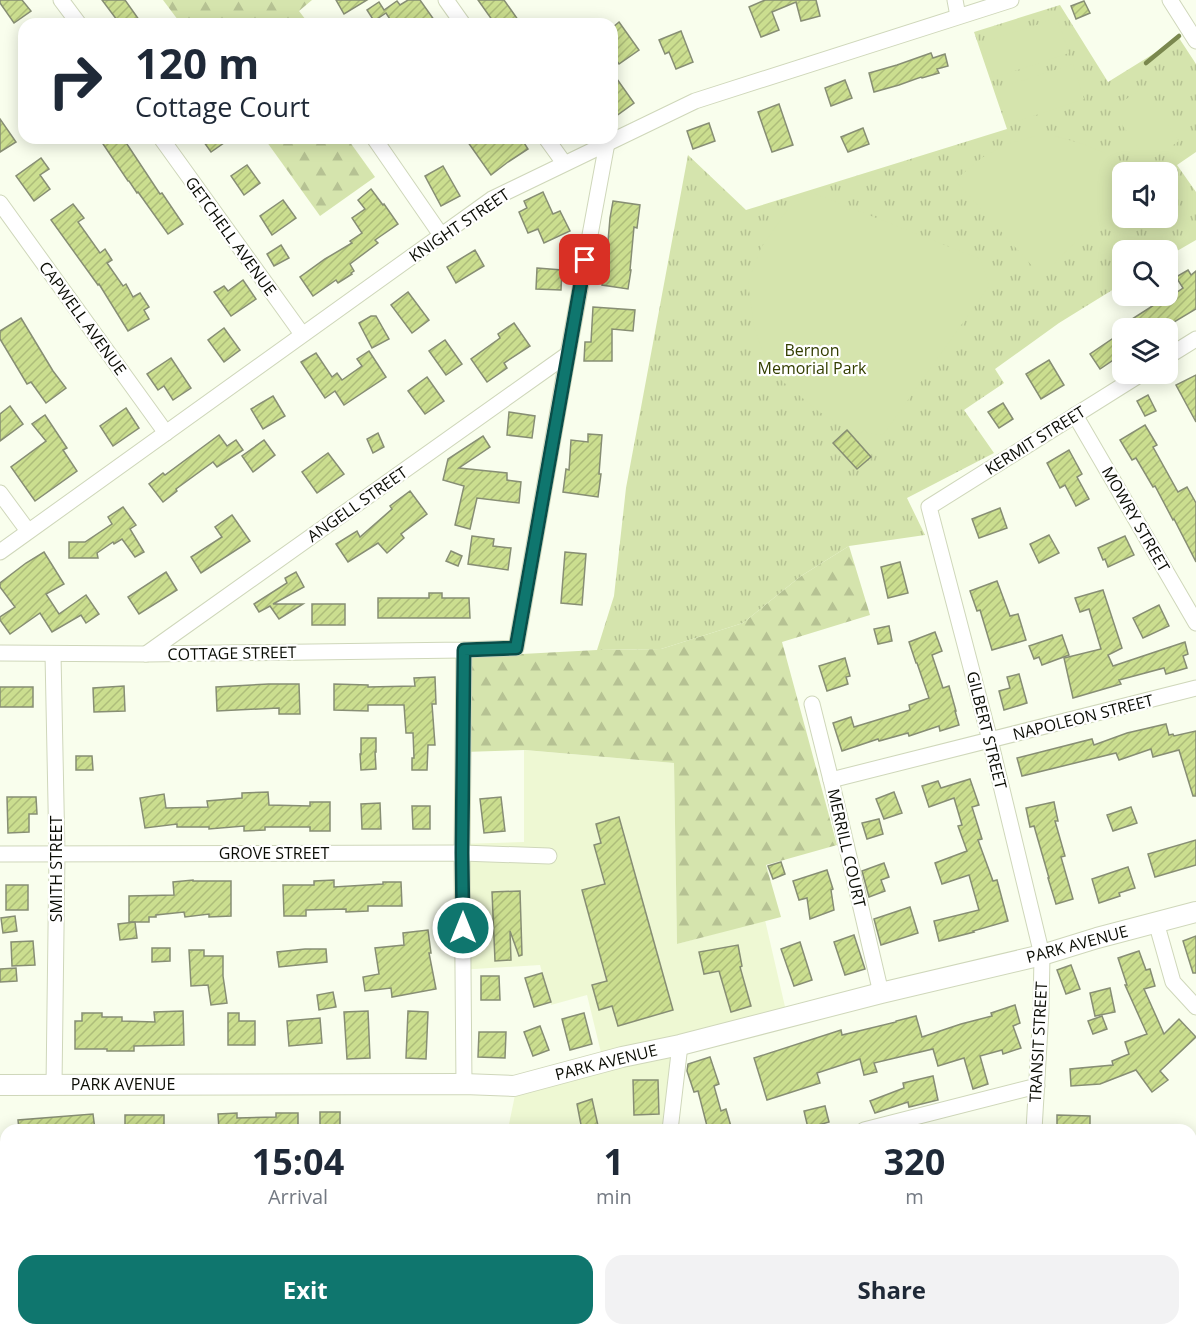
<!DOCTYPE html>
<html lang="en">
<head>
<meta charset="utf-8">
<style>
	:root { --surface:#fff; --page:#f2f2f3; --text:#1f2937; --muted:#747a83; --accent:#0f766e }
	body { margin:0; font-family:"Open Sans",sans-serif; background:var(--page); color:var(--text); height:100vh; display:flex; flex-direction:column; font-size:22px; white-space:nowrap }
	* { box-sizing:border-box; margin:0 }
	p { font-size:20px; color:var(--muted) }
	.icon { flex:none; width:33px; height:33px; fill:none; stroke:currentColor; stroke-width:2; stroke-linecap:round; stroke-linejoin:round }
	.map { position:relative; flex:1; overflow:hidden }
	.panel { position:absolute; left:0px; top:1124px; width:1197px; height:212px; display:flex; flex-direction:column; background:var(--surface); border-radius:18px 18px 0 0; box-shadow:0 3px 15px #0003 }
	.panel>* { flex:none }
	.guide { position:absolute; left:18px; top:18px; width:600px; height:126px; border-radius:18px; box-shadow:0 3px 15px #0003; background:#fff; color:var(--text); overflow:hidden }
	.tools { position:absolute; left:1112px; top:162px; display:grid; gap:12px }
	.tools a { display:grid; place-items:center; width:66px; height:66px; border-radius:12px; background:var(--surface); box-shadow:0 3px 15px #0003; font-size:30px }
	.pin { position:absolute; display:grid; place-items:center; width:51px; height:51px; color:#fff; margin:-26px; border-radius:12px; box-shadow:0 3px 9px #0006 }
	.me { position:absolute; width:66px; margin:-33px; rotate:0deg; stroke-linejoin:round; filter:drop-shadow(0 0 4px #0008) }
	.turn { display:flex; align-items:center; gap:21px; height:126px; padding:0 18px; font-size:27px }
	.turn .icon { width:78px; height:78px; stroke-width:2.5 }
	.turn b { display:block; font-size:42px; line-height:51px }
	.eta { display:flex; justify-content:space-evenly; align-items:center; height:102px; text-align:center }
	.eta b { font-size:36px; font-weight:700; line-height:42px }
	.primary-button { display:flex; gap:12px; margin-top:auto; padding:12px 18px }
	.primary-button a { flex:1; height:69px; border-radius:18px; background:var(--accent); color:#fff; font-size:24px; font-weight:700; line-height:69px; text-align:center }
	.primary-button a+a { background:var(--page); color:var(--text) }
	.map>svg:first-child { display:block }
	.built { fill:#eef8d3 }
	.forest { fill:url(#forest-firs) }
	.park { fill:url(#park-tufts); fill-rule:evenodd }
	.pitch { fill:#d5e4ad }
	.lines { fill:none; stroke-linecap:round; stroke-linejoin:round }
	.stream { stroke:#7a884e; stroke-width:4.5 }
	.building { fill:url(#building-hatch); stroke:#878e74; stroke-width:1.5 }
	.minor-casing { stroke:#cfd7ba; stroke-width:17 }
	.major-casing { stroke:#cfd7ba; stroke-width:22 }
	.minor { stroke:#fff; stroke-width:15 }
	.major { stroke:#fff; stroke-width:20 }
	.route-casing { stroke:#0a4d48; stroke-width:15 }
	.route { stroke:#0f766e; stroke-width:10 }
	.labels { text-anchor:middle; stroke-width:4.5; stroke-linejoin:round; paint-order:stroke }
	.street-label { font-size:16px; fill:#0b0d05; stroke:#fff }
	.park-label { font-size:16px; fill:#333e00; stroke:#fff }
</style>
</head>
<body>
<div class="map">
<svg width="1196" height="1334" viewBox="0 0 1196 1334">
	<defs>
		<pattern id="forest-firs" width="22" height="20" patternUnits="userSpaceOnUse" patternTransform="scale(1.5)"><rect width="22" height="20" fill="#d5e4ad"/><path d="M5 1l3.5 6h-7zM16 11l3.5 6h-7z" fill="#b6c293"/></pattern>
		<pattern id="park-tufts" width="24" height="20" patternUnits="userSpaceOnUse" patternTransform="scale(1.5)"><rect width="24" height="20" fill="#d5e4ad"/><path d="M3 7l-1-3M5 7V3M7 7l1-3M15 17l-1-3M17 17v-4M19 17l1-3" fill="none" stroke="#b6c293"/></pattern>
		<pattern id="building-hatch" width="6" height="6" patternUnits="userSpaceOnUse" patternTransform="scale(1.5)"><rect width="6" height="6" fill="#cbde8f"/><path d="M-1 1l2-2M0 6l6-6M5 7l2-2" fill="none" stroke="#adbd7a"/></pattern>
	</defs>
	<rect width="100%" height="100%" fill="#f9feed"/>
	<path class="built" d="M524,750L674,763L677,944L765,920L786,1011L681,1036L666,1129H508L515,1095L605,1069L587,995L551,1005L540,965L458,970L459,844L524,842Z"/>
	<g class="forest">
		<path d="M163,0H312L299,11L309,24H181Z"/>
		<path d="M264,138H347L375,177L320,216Z"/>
		<path d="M849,546L870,615L782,642L837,845L766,865L781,917L677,944L674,763L525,750L464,752L468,657L597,650L661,649L743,623L801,576Z"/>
	</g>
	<path class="park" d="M1060,5L1108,82L1179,38L1196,64V152L1177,165L1196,192V240L1177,251L1169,241L1155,250H1122V284L1059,323L995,369L1004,383L964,410L994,453L907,498L925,535L849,546L801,576L743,623L661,649L597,650L614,596L626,488L688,155L746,210L1007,129L974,32ZM1122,172H1167V218H1122Z"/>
	<g class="pitch">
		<path d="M1057,18L1069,53L993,78L982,43Z"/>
		<path d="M1073,64L1084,99L1009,124L997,89Z"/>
		<path d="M1143,88L1179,141L1148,162L1111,109Z"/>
		<path d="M1035,136H1055L1083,144L1110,155L1131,172H1122V194L1051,267H1033L955,180L983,157L1007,144Z"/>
		<path d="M813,193L980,259L989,286L883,435L850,431L818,411L769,370L754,327L748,282L761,248L790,206Z"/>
	</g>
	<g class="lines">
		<path class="stream" d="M1146,63L1179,36"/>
	</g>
	<g class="building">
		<path d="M0,0H22L31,11L14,23L0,3Z"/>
		<path d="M102,0H125L142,24H120Z"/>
		<path d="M336,0H367L344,14Z"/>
		<path d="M408,0H420L437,24H393L386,13L374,21L367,10L379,2L384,10L397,1L400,5Z"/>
		<path d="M478,0H504L521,24H495Z"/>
		<path d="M765,0H816L820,16L801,21L796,2L772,12L779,30L761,37L749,7Z"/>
		<path d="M1084,1L1090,13L1076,19L1071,6Z"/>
		<path d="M619,22L639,50L619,64L612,54V28Z"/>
		<path d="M681,31L693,62L676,69L669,52L665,54L659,40Z"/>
		<path d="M931,53L933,58L945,54L948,66L937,69L939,73L922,78L921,77L899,85L874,92L869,73L897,65Z"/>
		<path d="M612,72L634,103L612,119Z"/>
		<path d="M845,80L852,98L831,106L825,88Z"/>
		<path d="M779,104L793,145L772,152L758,112Z"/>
		<path d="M0,119L16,142L0,152Z"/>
		<path d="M709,123L715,141L693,149L687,131Z"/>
		<path d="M863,128L869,144L848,152L841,137Z"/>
		<path d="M99,138H123L160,194L162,193L183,224L168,234L138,192L137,193L129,181H128Z"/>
		<path d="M201,138H231L211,152Z"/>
		<path d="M465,138H521L528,149L508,162L491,175Z"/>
		<path d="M41,158L49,169L40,175L50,189L34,201L16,176Z"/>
		<path d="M247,165L260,183L244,195L231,176Z"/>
		<path d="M443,166L460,196L441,206L425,176Z"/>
		<path d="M371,189L383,205L384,204L398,224L375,240L378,243L350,264L354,271L351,273L352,274L338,283L336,280L313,296L300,277L325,259L352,243L350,241L362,233L352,218L365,209L358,200Z"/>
		<path d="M543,192L553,214L560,211L570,231L544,243L538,229L528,233L519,212L527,208L524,201Z"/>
		<path d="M283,200L296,218L272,235L260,216Z"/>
		<path d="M613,201L640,205L637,228L634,227L630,270H631L628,289L602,285L607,253L610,218Z"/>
		<path d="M73,204L84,218L78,222L100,253L105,249L112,260L107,263L123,286L126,284L133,297L140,293L149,307L144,310L149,319L128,331L99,284L98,285L51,220Z"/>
		<path d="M281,245L289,258L274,266L267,254Z"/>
		<path d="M475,250L484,266L456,283L447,267Z"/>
		<path d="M537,268L562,270L561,290L536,289Z"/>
		<path d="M1188,270L1191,275L1196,271V309L1164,328H1134L1129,321L1160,301L1161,303L1183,288L1176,277Z"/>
		<path d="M243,280L256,299L231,316L214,292L224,286L228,291Z"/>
		<path d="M408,292L429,320L412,333L391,305Z"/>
		<path d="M593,307L635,310L633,331L612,329V361H584L585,342H591Z"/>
		<path d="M371,316H376L389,339L372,348L359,323Z"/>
		<path d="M21,318L53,371L66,388L46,403L31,382L27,384L0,339V331Z"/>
		<path d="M514,323L530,346L504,363L507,368L487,382L471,359L500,338L498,334Z"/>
		<path d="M224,328L240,350L224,362L208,340Z"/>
		<path d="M1115,337L1122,347V354L1100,369L1090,354Z"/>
		<path d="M445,340L462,364L446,375L429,351Z"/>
		<path d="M369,351L386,377L344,405L335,391L325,398L301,362L316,353L332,377L337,373L342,380L362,366L357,359Z"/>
		<path d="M171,358L191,388L173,400L164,386L158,390L147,374Z"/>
		<path d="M1049,360L1064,385L1041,399L1026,374Z"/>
		<path d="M1196,375V422L1176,385Z"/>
		<path d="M427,377L444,401L425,414L408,391Z"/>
		<path d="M1148,395L1156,411L1145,416L1137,401Z"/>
		<path d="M273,396L285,416L263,429L251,409Z"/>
		<path d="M1003,403L1013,419L999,428L988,412Z"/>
		<path d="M10,406L23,424L0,441V414Z"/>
		<path d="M126,408L139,428L113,446L100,426Z"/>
		<path d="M509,412L535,416L532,438L507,435Z"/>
		<path d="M45,415L67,448L63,450L77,471L35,501L11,467L46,441L32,424Z"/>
		<path d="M1145,425L1157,445L1153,447L1178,492L1187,487L1196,503V562L1174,519L1173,520L1155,486L1153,487L1136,458L1132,460L1120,440Z"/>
		<path d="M847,430L871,457L857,469L833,443Z"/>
		<path d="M378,433L384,447L373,453L367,439Z"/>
		<path d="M588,434L602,435L599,474H601L598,497L563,492L566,469L569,470L571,440L588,442Z"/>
		<path d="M219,435L227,446L236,440L243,450L217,467L213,462L176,489L177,491L163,502L149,484L163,473L165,475Z"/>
		<path d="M483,436L490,447L459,468L507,473V480L521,482L519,503L477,498L470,529L455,525L464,486L443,480L448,459Z"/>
		<path d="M264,440L275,455L253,472L242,456Z"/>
		<path d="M1069,450L1082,474L1077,477L1089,499L1076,506L1065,485L1060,488L1047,463Z"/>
		<path d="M328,453L344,474L317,493L302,472Z"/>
		<path d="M410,491L427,514L401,534L404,538L387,553L378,543L348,562L336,544L357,531L360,537L392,509L390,506Z"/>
		<path d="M123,507L136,525L130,529L144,552L135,557L122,539L114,544L113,542L97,553L98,558H69V542H85L112,524L108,517Z"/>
		<path d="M1000,508L1007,528L979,538L972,519Z"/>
		<path d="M232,515L250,541L201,573L191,557L222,537L215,527Z"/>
		<path d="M1049,535L1059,553L1039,563L1030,544Z"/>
		<path d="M472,536L494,539L493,546L511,548L508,570L468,564Z"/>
		<path d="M1125,536L1134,555L1108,567L1105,559L1103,560L1098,548Z"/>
		<path d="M451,551L462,556L458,566L446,561Z"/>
		<path d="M44,552L64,584L46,594L59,614L86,595L99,614L86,623L81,615L52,632L40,613L10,634L0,620V617L15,607L0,587V583L26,563Z"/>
		<path d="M565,552L586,554L582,605L561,603Z"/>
		<path d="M900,562L908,593L888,598L881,567Z"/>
		<path d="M166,572L177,590L139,614L128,597Z"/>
		<path d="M296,572L304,587L273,604H303L279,619L270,606L259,612L254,604L287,583L285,578Z"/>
		<path d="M997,581L1010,616L1018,614L1026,640L992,650L980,610L977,611L970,591Z"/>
		<path d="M1103,590L1122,648L1108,655L1113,666L1185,642L1188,654L1183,656L1187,668L1166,674L1164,668L1119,680L1121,684L1073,698L1064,658L1101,649L1089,609L1080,612L1075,598Z"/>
		<path d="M429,593H442V598H469L470,618H378V598H429Z"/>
		<rect x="312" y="604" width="33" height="21"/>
		<path d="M1159,605L1169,626L1143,638L1133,618Z"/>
		<path d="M889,626L892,641L878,644L874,629Z"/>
		<path d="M935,632L942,651L932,655L943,688L949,686L956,711H955L959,725L940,731L939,726L909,736L908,733L879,741L878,739L842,751L833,723L851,717L854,727L910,710L909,705L929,698L917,663H916L909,642Z"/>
		<path d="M1062,635L1069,655L1042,665L1039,657L1034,659L1029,646Z"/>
		<path d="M845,658L850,676L846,677L848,684L827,691L819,666Z"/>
		<path d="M1019,674L1027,703L1004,710L999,691L1010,688L1007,677Z"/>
		<path d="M435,677L436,704H432L435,745H428L427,770H412V758H414L413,733H406L404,705H368V711L334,710V684L368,685V687L415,686L414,678Z"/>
		<path d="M269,684H299L300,714H279V708L217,711L216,687Z"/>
		<path d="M124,686L125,711L94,712L93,688Z"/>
		<rect x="0" y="687" width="33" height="20"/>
		<path d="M1166,724L1169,735L1173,734L1174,736L1196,731V796H1193L1179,750L1153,757L1151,749L1119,760L1116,753L1022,776L1017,758L1092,739L1094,745L1127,733Z"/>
		<path d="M361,738H376V752H375L376,769L361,770L360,754H361Z"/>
		<path d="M76,756H92L93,770H76Z"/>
		<path d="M970,779L979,805L972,807L982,839L978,840L993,881L997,880L1008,921L973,931L974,932L939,941L934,921L979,910L969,875L942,884L935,863L967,851L958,826L962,825L954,798L929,807L922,786L938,781L941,788Z"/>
		<path d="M268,792L269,805L310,806V802H330V831H310V827H265V830L244,831V826L209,829V827H177V824L145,828L140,798L164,794L166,808L208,807L207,801L242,798V793Z"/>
		<path d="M894,792L902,813L884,819L876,799Z"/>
		<path d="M7,797H36L37,814H29V832L8,833Z"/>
		<path d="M501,797L505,831L484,833L480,799Z"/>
		<path d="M1054,802L1058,821H1055L1065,856L1061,857L1073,899L1056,904L1048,878H1049L1034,826L1030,827L1026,808Z"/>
		<path d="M380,803L381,829H362L361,804Z"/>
		<path d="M412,806H430V829H413Z"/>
		<path d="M1131,807L1137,823L1113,831L1107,815Z"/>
		<path d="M619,817L673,1010L618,1026L612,1006L599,1010L592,985L607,981L582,890L605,884L594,845L601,843L596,824Z"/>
		<path d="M879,819L883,834L867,839L862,823Z"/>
		<path d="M1196,840V865L1155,877L1148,854Z"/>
		<path d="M781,862L785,874L773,879L768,866Z"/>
		<path d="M884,863L889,877L881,880L885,891L869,897L862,871Z"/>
		<path d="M1128,867L1135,888L1119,893L1120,896L1099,903L1092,879Z"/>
		<path d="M827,870L833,889L831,890L834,910L810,919L807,898L799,900L793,881Z"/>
		<path d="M193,880V881H231V916L209,917V914L185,917L184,912L156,915V917H149V922H129V896L174,895L173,882Z"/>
		<path d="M334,880V887L383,884V882H401L402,906H368V911L346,912V909L306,910V916H284L283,885H314V881Z"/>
		<rect x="6" y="885" width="22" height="25"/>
		<path d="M520,891L522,955L519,956L510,931L511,960L495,961L492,892Z"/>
		<path d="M910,907L918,933L881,945L874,919Z"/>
		<path d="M15,916L17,931L3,933L1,918Z"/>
		<path d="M135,922L137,938L120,940L118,924Z"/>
		<path d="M428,930L431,953H429L436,989L392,997L391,988L365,991L363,977L379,974L375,948L404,945L403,933Z"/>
		<path d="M854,935L865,969L845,975L834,942Z"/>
		<path d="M1196,936V973H1193L1183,941Z"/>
		<path d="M33,941L35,965L12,966L11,942Z"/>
		<path d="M800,942L812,980L794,986L781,949Z"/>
		<path d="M738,945L742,966L740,967L751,1006L731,1012L719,971L704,974L699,952Z"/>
		<path d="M152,948H170V961L152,962Z"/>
		<path d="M305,949H326L327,962L279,967L277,952Z"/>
		<path d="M189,950H204V956H223V976L227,1003L211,1005L208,985L191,986Z"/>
		<path d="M1139,951L1146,970L1150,969L1155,986L1144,989L1164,1034L1179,1019L1196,1037L1160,1071L1168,1080L1152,1092L1136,1070L1100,1084L1071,1086L1070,1069L1113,1065L1112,1061L1129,1054L1125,1042L1147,1034L1125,985H1127L1118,958Z"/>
		<path d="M1071,965L1080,989L1066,994L1057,970Z"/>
		<path d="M16,968L17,981L0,982V969Z"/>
		<path d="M542,973L551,1002L534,1007L525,978Z"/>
		<path d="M481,976H499L500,1000H481Z"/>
		<path d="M1110,988L1115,1012L1095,1016L1090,993Z"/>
		<path d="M333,992L336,1007L319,1010L317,995Z"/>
		<path d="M1015,1005L1020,1023L1013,1026L1021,1048L1003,1054L1002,1050L980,1056L988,1084L973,1089L964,1058L938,1066L933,1049L874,1063L877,1072L864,1075L860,1059L817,1073L820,1083L767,1100L754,1058L841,1030L842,1035L896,1022V1021L916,1016L922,1037L961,1024L992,1016L991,1013Z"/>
		<path d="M183,1011L184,1045L134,1046V1051H107V1049H75V1021H82V1013H102V1017H122V1021L155,1022L154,1012Z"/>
		<path d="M368,1011L370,1058L347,1059L344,1012Z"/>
		<path d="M408,1011L428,1012L426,1059L406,1058Z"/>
		<path d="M228,1013H239V1021H255V1045H228Z"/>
		<path d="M584,1013L592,1044L570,1050L562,1019Z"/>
		<path d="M1102,1016L1107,1029L1093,1034L1088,1021Z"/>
		<path d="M320,1018L322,1043L289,1046L287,1021Z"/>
		<path d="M540,1026L549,1050L533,1056L524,1032Z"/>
		<path d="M479,1032H506L505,1058L478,1057Z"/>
		<path d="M710,1057L719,1084L714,1086L721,1111L726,1109L732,1130H708L698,1091L694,1092L687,1071L688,1064Z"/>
		<path d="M933,1076L938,1100L909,1107L908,1102L875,1113L870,1101L904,1088L903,1083Z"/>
		<path d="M633,1080H658L659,1114L634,1115Z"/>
		<path d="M592,1099L599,1130H582L577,1104Z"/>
		<path d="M825,1106L829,1122L808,1128L804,1111Z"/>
		<rect x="320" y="1112" width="20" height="18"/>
		<path d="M237,1113V1118L276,1117V1113H298V1130H219L218,1114Z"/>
		<path d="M93,1114L95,1130H19L18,1120Z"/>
		<rect x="125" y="1115" width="39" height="15"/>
		<path d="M1057,1115L1090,1116V1129L1057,1130Z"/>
	</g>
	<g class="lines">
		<defs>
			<g id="minor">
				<path d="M61,0L79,24"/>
				<path d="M446,0L463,24"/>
				<path d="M955,0L958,16"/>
				<path d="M1170,0L1196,41"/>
				<path d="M161,138L302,334"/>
				<path d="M374,138L441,235"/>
				<path d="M546,138L564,163"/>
				<path d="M0,203L166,433"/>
				<path d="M1167,357L1196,339"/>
				<path d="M1075,415L1196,623"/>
				<path d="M0,493L28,531"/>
				<path d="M0,552L492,199L695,101L1011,0"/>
				<path d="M0,653L146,654L464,650L516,648L568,354L607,143"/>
				<path d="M53,654L57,853L54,1085"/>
				<path d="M146,654L568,354"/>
				<path d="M812,704L831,780L881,993"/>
				<path d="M831,780L1196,688"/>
				<path d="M0,854L462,853L549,856"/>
				<path d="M1156,922L1173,982L1196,1007"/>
				<path d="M464,1084L462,853L464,650"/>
				<path d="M670,1130L680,1045"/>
				<path d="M864,1130L1037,1086"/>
				<path d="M1034,1130L1041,1010L1042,955L990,740L929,507L1141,374"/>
				<path d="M1191,1217L1196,1216"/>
				<path d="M0,1291L6,1290"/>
				<path d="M648,1334V1329"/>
				<path d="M763,1334L782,1329"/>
				<path d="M1021,1334L1022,1329"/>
			</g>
			<path id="major" d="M0,1085L464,1084L514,1086L622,1057L680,1045L881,993L1042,955L1097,938L1196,912"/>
		</defs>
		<use href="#minor" class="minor-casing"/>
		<use href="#major" class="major-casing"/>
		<use href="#minor" class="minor"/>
		<use href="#major" class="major"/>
	</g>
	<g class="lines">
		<defs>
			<path id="route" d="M463,928L462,853L464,650L516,648L585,260"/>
		</defs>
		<use href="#route" class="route-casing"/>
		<use href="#route" class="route"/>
	</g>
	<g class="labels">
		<g class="street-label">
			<text transform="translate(459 225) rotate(-34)" y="6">KNIGHT STREET</text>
			<text transform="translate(231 236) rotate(54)" y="6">GETCHELL AVENUE</text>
			<text transform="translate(83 318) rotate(54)" y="6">CAPWELL AVENUE</text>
			<text transform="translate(1035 440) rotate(-32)" y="6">KERMIT STREET</text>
			<text transform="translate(357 504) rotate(-35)" y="6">ANGELL STREET</text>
			<text transform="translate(1136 519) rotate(60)" y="6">MOWRY STREET</text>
			<text transform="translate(232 653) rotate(-1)" y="6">COTTAGE STREET</text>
			<text transform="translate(1083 717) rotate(-14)" y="6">NAPOLEON STREET</text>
			<text transform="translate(987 730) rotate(76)" y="6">GILBERT STREET</text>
			<text transform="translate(847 848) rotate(77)" y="6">MERRILL COURT</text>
			<text x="274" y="859">GROVE STREET</text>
			<text transform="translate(56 869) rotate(-90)" y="6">SMITH STREET</text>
			<text transform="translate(1077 944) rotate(-15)" y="6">PARK AVENUE</text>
			<text transform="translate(1038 1042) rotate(-87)" y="6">TRANSIT STREET</text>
			<text transform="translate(606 1062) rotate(-14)" y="6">PARK AVENUE</text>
			<text x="123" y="1090">PARK AVENUE</text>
		</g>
		<g class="park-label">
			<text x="812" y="356">Bernon<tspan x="812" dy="18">Memorial Park</tspan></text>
		</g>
	</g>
</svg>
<div class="tools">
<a><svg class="icon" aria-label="sound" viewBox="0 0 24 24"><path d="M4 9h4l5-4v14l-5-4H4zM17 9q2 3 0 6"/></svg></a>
<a><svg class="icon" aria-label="search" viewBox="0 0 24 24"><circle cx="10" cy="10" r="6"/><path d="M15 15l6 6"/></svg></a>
<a><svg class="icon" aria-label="layers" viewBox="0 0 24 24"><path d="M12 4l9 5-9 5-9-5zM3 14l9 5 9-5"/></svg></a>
</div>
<div class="pin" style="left:585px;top:260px;background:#d93025"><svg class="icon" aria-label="arrive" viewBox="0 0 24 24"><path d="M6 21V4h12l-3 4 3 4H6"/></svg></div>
<svg class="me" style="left:463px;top:928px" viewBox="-20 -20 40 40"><circle r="17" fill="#0f766e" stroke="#fff" stroke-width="3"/><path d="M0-11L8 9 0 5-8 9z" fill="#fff"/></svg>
<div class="guide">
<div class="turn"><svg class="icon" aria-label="right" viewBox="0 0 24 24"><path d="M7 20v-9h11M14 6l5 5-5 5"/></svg><div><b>120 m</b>Cottage Court</div></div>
</div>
<section class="panel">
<div class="eta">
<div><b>15:04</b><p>Arrival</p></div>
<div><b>1</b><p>min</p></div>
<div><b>320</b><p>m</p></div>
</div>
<div class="primary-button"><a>Exit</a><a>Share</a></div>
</section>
</div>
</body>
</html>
